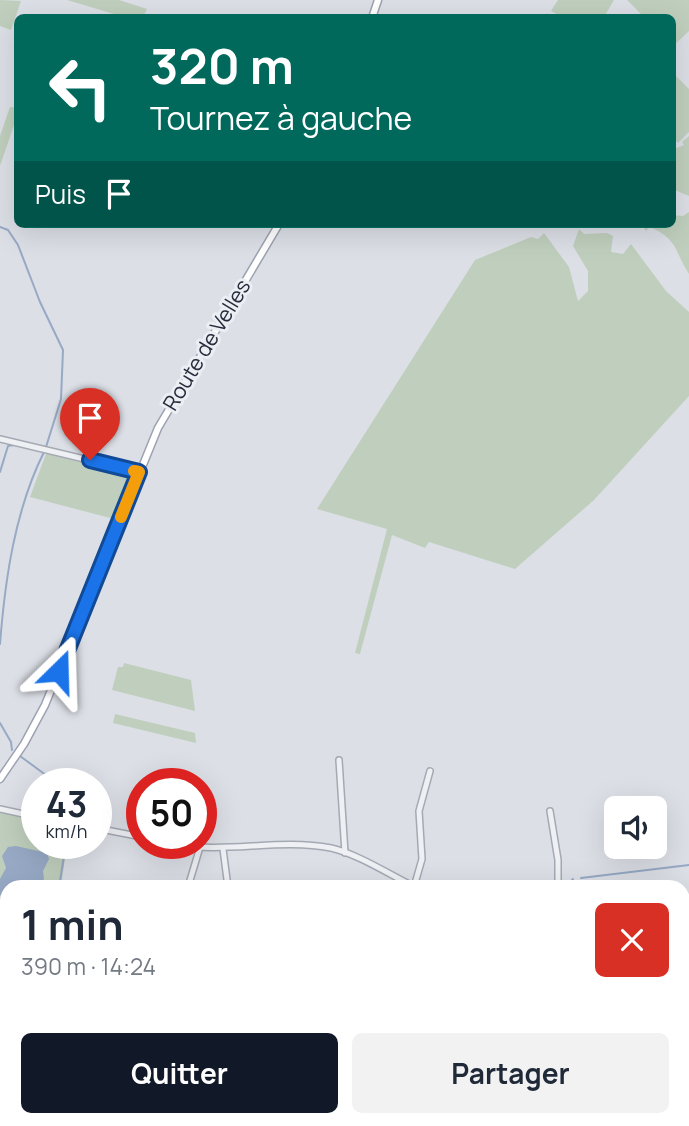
<!DOCTYPE html>
<html lang="fr">
<head>
<meta charset="utf-8">
<style>
	:root { --surface:#fff; --page:#f2f2f3; --text:#1f2937; --muted:#747a83; --accent:#111827 }
	body { margin:0; font-family:Manrope,sans-serif; background:var(--page); color:var(--text); height:100vh; display:flex; flex-direction:column; font-size:26px; white-space:nowrap }
	* { box-sizing:border-box; margin:0 }
	p { font-size:23px; color:var(--muted) }
	.icon { flex:none; width:38px; height:38px; fill:none; stroke:currentColor; stroke-width:2; stroke-linecap:round; stroke-linejoin:round }
	.map { position:relative; flex:1; overflow:hidden }
	.sheet { position:absolute; left:0px; top:880px; width:690px; height:247px; display:flex; flex-direction:column; background:var(--surface); border-radius:21px 21px 0 0; box-shadow:0 7px 28px #0002 }
	.sheet>* { flex:none }
	.hud { position:absolute; left:14px; top:14px; width:662px; height:214px; border-radius:10px; box-shadow:0 7px 28px #0002; background:#00695c; color:#fff; overflow:hidden }
	.controls { position:absolute; left:604px; top:796px; display:grid; gap:14px }
	.controls a { display:grid; place-items:center; width:63px; height:63px; border-radius:10px; background:var(--surface); box-shadow:0 7px 28px #0002; font-size:35px }
	.speed { position:absolute; left:21px; top:768px; display:flex; gap:14px; font-size:35px; font-weight:700; text-align:center }
	.speed>* { display:grid; place-content:center; width:91px; height:91px; border-radius:50%; background:var(--surface); box-shadow:0 7px 28px #0002; line-height:1 }
	.speed small { font-size:18px; font-weight:400 }
	.speed .limit { border:10px solid #d22; background:#fff; color:#111 }
	.pin { position:absolute; display:grid; place-items:center; width:60px; height:60px; color:#fff; margin:-72px -30px; border-radius:50% 50% 50% 0; rotate:-45deg; box-shadow:0 0 7px #0007 }
	.pin .icon { rotate:45deg }
	.me { position:absolute; width:77px; margin:-38px; rotate:22deg; stroke-linejoin:round; filter:drop-shadow(0 0 5px #0008) }
	.turn { display:flex; align-items:center; gap:24px; height:147px; padding:0 21px; font-size:32px }
	.turn .icon { width:91px; height:91px; stroke-width:2.5 }
	.turn b { display:block; font-size:49px; line-height:60px }
	.then { display:flex; align-items:center; height:66px; padding:0 21px; background:#0003; gap:14px; font-size:26px }
	.round { display:grid; place-items:center; flex:none; width:74px; height:74px; border-radius:10px; background:var(--page) }
	.head { display:flex; align-items:center; justify-content:space-between; height:119px; padding:0 21px }
	h1 { font-size:42px; font-weight:700; line-height:52px }
	.button { display:flex; gap:14px; margin-top:auto; padding:14px 21px }
	.button a { flex:1; height:80px; border-radius:10px; background:var(--accent); color:#fff; font-size:28px; font-weight:700; line-height:80px; text-align:center }
	.button a+a { background:var(--page); color:var(--text) }
	.map>svg:first-child { display:block }
	.green { fill:#c0cfbd }
	.water { fill:#97a9c5 }
	.lines { fill:none; stroke-linecap:round; stroke-linejoin:round }
	.stream { stroke:#97a9c5; stroke-width:2 }
	.minor-casing { stroke:#a5a9b3; stroke-width:8 }
	.major-casing { stroke:#9ca2b1; stroke-width:9 }
	.minor { stroke:#eef0f4; stroke-width:5 }
	.major { stroke:#fff; stroke-width:6 }
	.route-casing { stroke:#114b97; stroke-width:18 }
	.route { stroke:#1a73e8; stroke-width:12 }
	.slow { stroke:#f59e0b; stroke-width:12 }
	.labels { text-anchor:middle; stroke-width:6; stroke-linejoin:round; paint-order:stroke }
	.street-label { font-size:21px; fill:#262c3b; stroke:#ebeef3 }
</style>
</head>
<body>
<div class="map">
<svg width="689" height="1126" viewBox="0 0 689 1126">
	<rect width="100%" height="100%" fill="#dcdfe6"/>
	<g class="green">
		<path d="M0,0L21,1L11,30L0,26Z"/>
		<path d="M67,0H119L147,9L143,17H124Z"/>
		<path d="M558,0H614L604,17H563L551,11Z"/>
		<path d="M627,0H689V31L672,47V18L644,17Z"/>
		<path d="M672,72L689,89V132L678,143L672,137Z"/>
		<path d="M10,107L17,108V116L0,166V136Z"/>
		<path d="M689,136V196L672,189V150L684,145L682,142Z"/>
		<path d="M689,212V274C674,251 679,240 650,227L646,231L641,224H672V215L683,216Z"/>
		<path d="M579,229L584,234L607,233L613,236L611,252L623,254L631,244L666,291L689,312V396L594,500L515,569L429,542L425,548L392,535L360,654L355,653L387,529L317,509L475,260L531,237L538,239L544,233L569,267L578,301L588,291V271L573,246Z"/>
		<path d="M47,451L133,472L114,519L30,497Z"/>
		<path d="M124,663L191,680L195,711L112,690L118,667H123Z"/>
		<path d="M115,714L195,733L196,743L113,723Z"/>
		<path d="M0,812L37,819V844H67L61,887H7V1120H78L111,1126H0Z"/>
		<path d="M163,1120H243L251,1126H144Z"/>
		<path d="M285,1120H442L440,1126H270L281,1124Z"/>
	</g>
	<path class="water" d="M16,846L47,853L49,859L43,871L44,879L39,887H7V898L0,895V879L6,868L2,856L8,847Z"/>
	<g class="lines">
		<g class="stream">
			<path d="M0,227L8,230L18,245L40,302L63,350L61,399L46,447"/>
			<path d="M0,472L8,446L14,445"/>
			<path d="M0,644C5,579 15,510 44,452"/>
			<path d="M0,723L11,742L12,750"/>
			<path d="M20,756L58,784"/>
			<path d="M581,878L689,865"/>
			<path d="M59,887L66,844"/>
			<path d="M566,887L573,879"/>
			<path d="M0,984L7,974"/>
			<path d="M319,1120L336,1126"/>
		</g>
		<defs>
			<g id="minor">
				<path d="M0,439L139,472"/>
				<path d="M339,760L345,853"/>
				<path d="M0,809L37,817"/>
				<path d="M550,811L558,860V887"/>
				<path d="M96,828L142,837"/>
				<path d="M201,843V797"/>
				<path d="M173,844C226,854 278,838 331,848C358,854 390,875 415,887"/>
				<path d="M223,849L228,887"/>
				<path d="M188,887L200,847"/>
				<path d="M414,887L422,859L419,811L430,771"/>
				<path d="M682,1014H689"/>
				<path d="M682,1082L689,1088"/>
				<path d="M463,1124L466,1126"/>
				<path d="M485,1126L492,1120"/>
				<path d="M493,1126L496,1120"/>
				<path d="M578,1126L583,1120"/>
			</g>
			<g id="major">
				<path d="M372,18L378,0"/>
				<path d="M0,779L24,744L45,705L158,428L279,224"/>
			</g>
		</defs>
		<use href="#minor" class="minor-casing"/>
		<use href="#major" class="major-casing"/>
		<use href="#minor" class="minor"/>
		<use href="#major" class="major"/>
	</g>
	<g class="lines">
		<defs>
			<path id="route" d="M59,671L139,472L90,460"/>
		</defs>
		<use href="#route" class="route-casing"/>
		<use href="#route" class="route"/>
		<path class="slow" d="M121,517L139,472L134,471"/>
	</g>
	<g class="labels">
		<g class="street-label">
			<text transform="translate(207 345) rotate(-59)" y="7">Route de Velles</text>
		</g>
	</g>
</svg>
<div class="controls">
<a><svg class="icon" aria-label="sound" viewBox="0 0 24 24"><path d="M4 9h4l5-4v14l-5-4H4zM17 9q2 3 0 6"/></svg></a>
</div>
<div class="speed"><div>43<small>km/h</small></div><div class="limit">50</div></div>
<div class="pin" style="left:90px;top:460px;background:#d93025"><svg class="icon" aria-label="arrive" viewBox="0 0 24 24"><path d="M6 21V4h12l-3 4 3 4H6"/></svg></div>
<svg class="me" style="left:59px;top:671px" viewBox="-20 -20 40 40"><path d="M0-17L14 15 0 8-14 15z" fill="#1a73e8" stroke="#fff" stroke-width="4"/></svg>
<div class="hud">
<div class="turn"><svg class="icon" aria-label="left" viewBox="0 0 24 24"><path d="M17 20v-9H6M10 6l-5 5 5 5"/></svg><div><b>320 m</b>Tournez à gauche</div></div>
<div class="then">Puis<svg class="icon" aria-label="arrive" viewBox="0 0 24 24"><path d="M6 21V4h12l-3 4 3 4H6"/></svg></div>
</div>
<section class="sheet">
<div class="head"><div><h1>1 min</h1><p>390 m · 14:24</p></div><a class="round" style="background:#d93025;color:#fff"><svg class="icon" aria-label="close" viewBox="0 0 24 24"><path d="M6 6l12 12M18 6L6 18"/></svg></a></div>
<div class="button"><a>Quitter</a><a>Partager</a></div>
</section>
</div>
</body>
</html>
